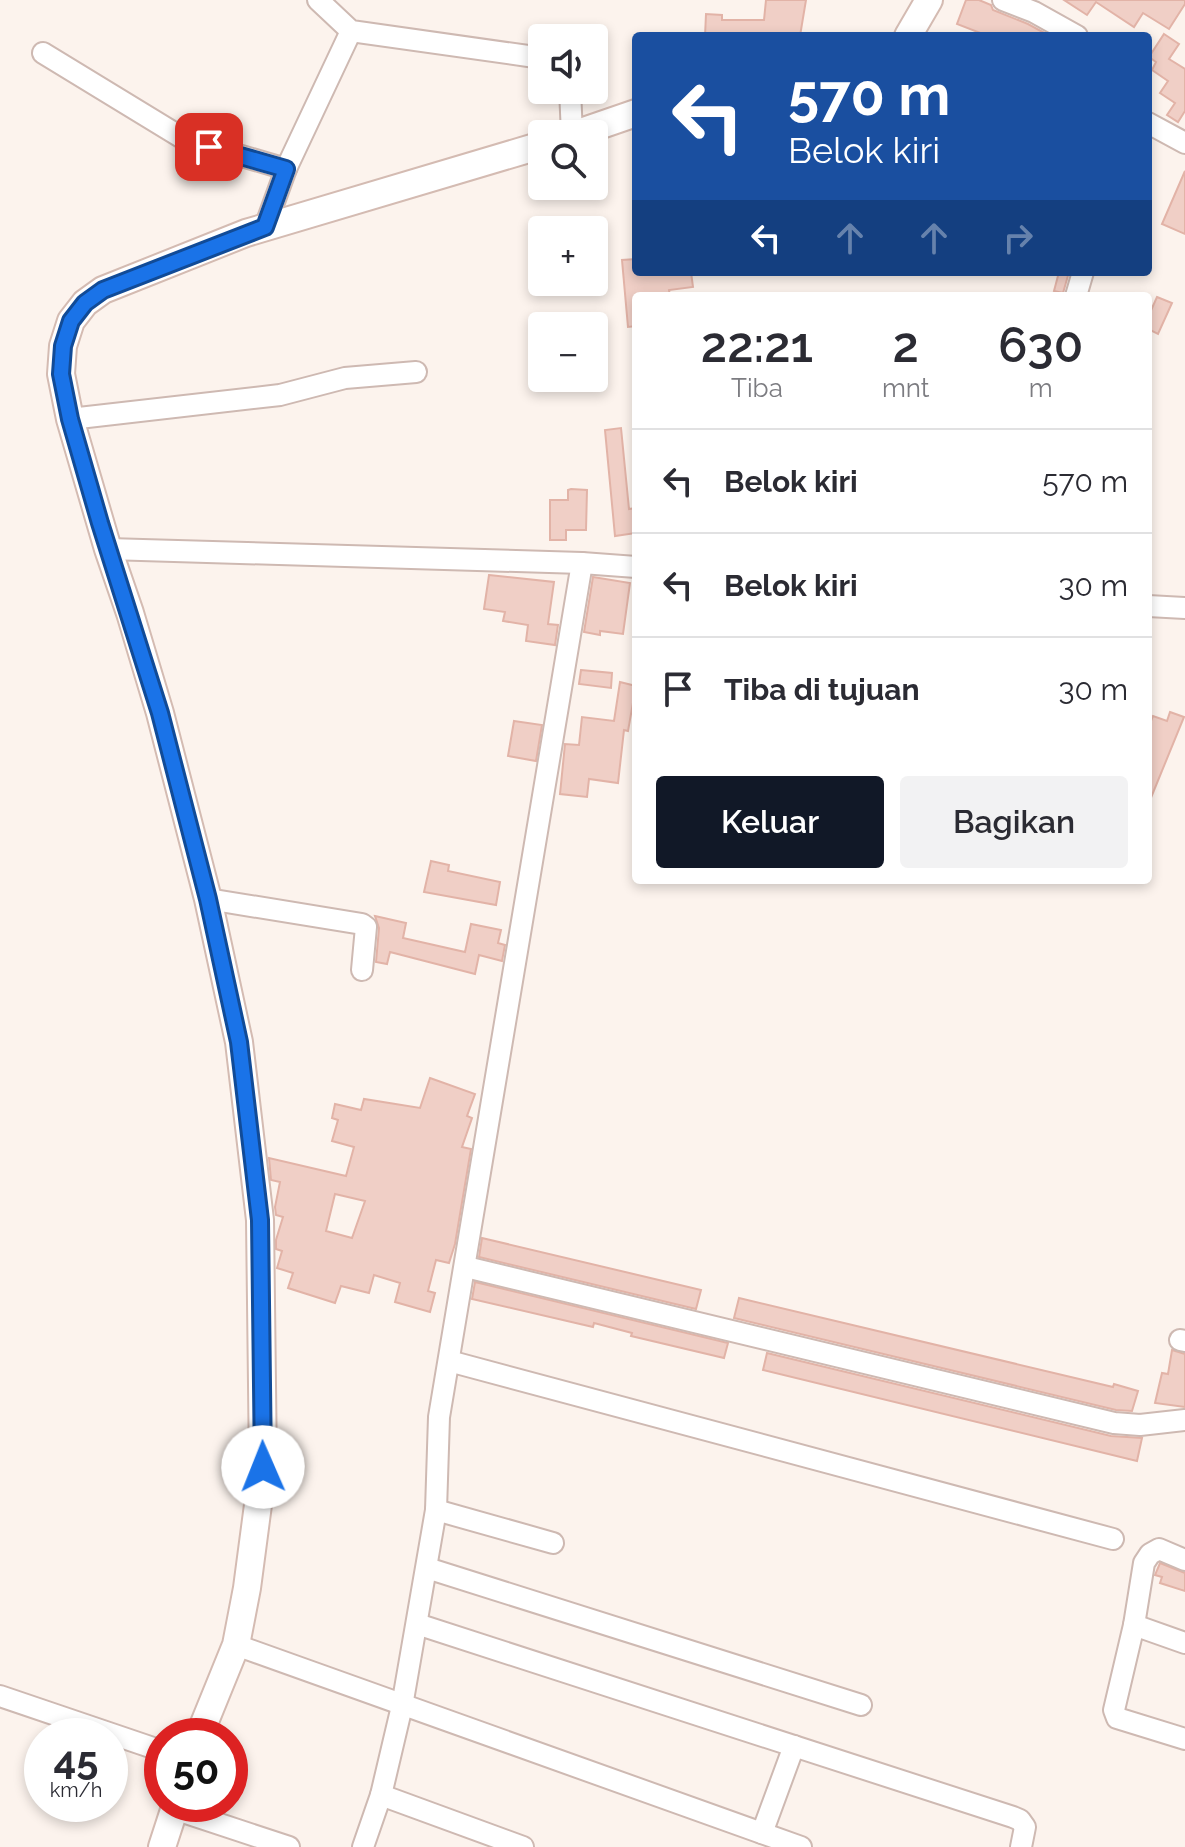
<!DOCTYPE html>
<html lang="id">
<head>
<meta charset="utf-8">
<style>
	:root { --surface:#fff; --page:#f2f2f3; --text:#2b2b33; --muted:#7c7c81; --line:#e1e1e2; --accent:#111827 }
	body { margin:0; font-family:Raleway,sans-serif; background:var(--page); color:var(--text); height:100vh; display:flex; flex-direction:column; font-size:30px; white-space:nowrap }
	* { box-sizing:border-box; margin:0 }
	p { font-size:26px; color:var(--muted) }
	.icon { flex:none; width:44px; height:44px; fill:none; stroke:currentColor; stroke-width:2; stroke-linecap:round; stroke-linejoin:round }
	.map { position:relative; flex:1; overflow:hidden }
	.sheet { position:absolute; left:632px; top:292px; width:520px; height:592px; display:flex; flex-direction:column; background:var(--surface); border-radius:8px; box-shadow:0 4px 12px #0003 }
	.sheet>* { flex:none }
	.hud { position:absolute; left:632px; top:32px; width:520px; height:244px; border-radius:8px; box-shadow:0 4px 12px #0003; background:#1a4fa0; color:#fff; overflow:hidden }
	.buttons { position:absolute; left:528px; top:24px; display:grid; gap:16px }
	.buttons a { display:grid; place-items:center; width:80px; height:80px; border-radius:8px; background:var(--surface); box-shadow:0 4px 12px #0003; font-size:40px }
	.speed { position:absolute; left:24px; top:1718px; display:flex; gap:16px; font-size:40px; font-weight:700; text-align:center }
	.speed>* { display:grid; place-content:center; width:104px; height:104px; border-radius:50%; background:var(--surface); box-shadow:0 4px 12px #0003; line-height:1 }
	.speed small { font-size:20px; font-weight:400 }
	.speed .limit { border:12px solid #d22; background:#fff; color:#111 }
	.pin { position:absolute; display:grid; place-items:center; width:68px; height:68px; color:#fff; margin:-34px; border-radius:16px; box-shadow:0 4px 12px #0006 }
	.me { position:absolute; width:88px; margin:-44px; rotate:359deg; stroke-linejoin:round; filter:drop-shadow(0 0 6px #0008) }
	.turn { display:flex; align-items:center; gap:28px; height:168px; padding:0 24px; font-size:36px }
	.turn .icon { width:104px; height:104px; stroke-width:2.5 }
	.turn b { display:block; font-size:56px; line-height:68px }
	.lanes { display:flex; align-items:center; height:76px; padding:0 24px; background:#0003; justify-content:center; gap:40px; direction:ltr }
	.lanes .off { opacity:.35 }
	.eta { display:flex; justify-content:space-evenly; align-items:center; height:136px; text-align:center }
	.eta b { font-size:48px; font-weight:600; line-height:56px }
	.cta { display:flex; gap:16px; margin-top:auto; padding:16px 24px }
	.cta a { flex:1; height:92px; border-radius:8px; background:var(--accent); color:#fff; font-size:32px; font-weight:600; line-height:92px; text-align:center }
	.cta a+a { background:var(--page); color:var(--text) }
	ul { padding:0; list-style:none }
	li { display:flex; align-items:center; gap:24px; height:104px; padding:0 24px; border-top:2px solid var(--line) }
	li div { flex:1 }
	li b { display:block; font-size:30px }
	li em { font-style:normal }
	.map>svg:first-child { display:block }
	.building { fill:#f0cfc6; stroke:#e2b3a7; stroke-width:2; fill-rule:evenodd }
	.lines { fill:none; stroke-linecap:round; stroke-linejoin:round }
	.street-casing { stroke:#ceb9b2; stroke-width:24 }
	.secondary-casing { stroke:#d4bbb2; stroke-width:30 }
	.street { stroke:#fff; stroke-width:20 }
	.secondary { stroke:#fff; stroke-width:26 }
	.route-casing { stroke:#114b97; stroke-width:20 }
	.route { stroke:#1a73e8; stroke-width:14 }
</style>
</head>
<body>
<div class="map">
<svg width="1185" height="1847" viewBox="0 0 1185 1847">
	<rect width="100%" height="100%" fill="#fcf3ed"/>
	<g class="building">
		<path d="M766,0H806L800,36H705L706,14L722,15V20H764Z"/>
		<path d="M966,0H979L991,5L993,10L1028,24L1050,36H988L957,24Z"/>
		<path d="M1064,0H1185V4L1169,29L1143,13L1134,27L1096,2L1087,15Z"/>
		<path d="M1164,34L1179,44L1169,59L1185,69V111L1178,122L1167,115L1175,103L1160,93L1168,81L1152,70L1156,62L1149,57Z"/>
		<path d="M1185,171V234L1162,224Z"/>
		<path d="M636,259V272H691L693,287L669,290L670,296H636V326L628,327L622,260Z"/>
		<path d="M1059,272H1069L1063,293L1054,291Z"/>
		<path d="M1157,297L1172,303L1158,334L1148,329V317Z"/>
		<path d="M621,428L629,509L636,508V533L615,536L605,430Z"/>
		<path d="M571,489L587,490L586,530H566V540H550V500H568V490Z"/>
		<path d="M489,575L554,582L548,624L558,625L555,645L526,641L528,625L503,621L505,612L484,609Z"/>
		<path d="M593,577L630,583L623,634L600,631V635L584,632Z"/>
		<path d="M581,670L612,673L611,688L579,684Z"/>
		<path d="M620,682L636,686L628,731L624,730L618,783L589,779L587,797L560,794L565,744L579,745L582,717L614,721Z"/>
		<path d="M1170,712L1184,717L1148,805V728L1153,716L1167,721Z"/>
		<path d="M514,721L542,725L536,761L508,756Z"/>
		<path d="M431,861L449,865L448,871L500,882L496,905L424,892Z"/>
		<path d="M375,916L406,923L403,938L465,952L471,924L501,930L498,943L505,945L502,961L479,955L475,974L390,952L387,964L376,962L379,928Z"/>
		<path d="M430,1078L475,1094L467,1116L472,1118L462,1147L471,1149L455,1244L449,1263L436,1260L428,1291L435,1293L430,1312L395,1302L400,1283L374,1275L369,1293L341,1286L335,1303L288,1288L293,1273L277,1268L282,1251L276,1249V1240L283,1217L276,1215L275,1207L280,1182L271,1180L269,1158L346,1176L354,1147L332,1141L338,1120L332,1118L335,1104L361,1110L364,1099L420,1108ZM335,1194L365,1201L352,1238L326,1231Z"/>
		<path d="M482,1238L701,1290L696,1309L479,1257Z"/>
		<path d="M475,1282L728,1343L724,1358L631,1336L632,1333L594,1323L593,1327L472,1299Z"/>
		<path d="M739,1298L1113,1387L1114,1384L1138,1391L1132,1411L1116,1410L734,1318Z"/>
		<path d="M1172,1350L1185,1354V1407L1155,1403L1162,1373L1168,1374Z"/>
		<path d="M767,1353L1111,1436L1142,1438L1137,1461L763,1370Z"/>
		<path d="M1160,1563L1185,1573V1591L1160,1583L1162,1577L1155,1575Z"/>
	</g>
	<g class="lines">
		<defs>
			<g id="street">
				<path d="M318,0L351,31L542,58"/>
				<path d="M1003,0L1034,12L1077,36"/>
				<path d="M43,53L184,139L286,169"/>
				<path d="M570,90L572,134"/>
				<path d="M1148,123L1185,143"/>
				<path d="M265,227L286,169L351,31"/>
				<path d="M1076,296L1083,272"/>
				<path d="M70,419L280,395L345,378L416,372"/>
				<path d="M108,549L582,563L636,567"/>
				<path d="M1148,606L1185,608"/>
				<path d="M208,899L362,924L366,927L362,970"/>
				<path d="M466,1267L1114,1423L1140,1425L1185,1420"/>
				<path d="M1180,1340L1185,1341"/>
				<path d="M449,1361L1113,1539"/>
				<path d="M436,1510L553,1543"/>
				<path d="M1185,1560L1159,1549L1150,1554L1144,1563L1134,1625L1114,1710L1117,1718L1185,1739"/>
				<path d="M427,1568L861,1705"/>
				<path d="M417,1624L1013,1817L1020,1820L1025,1827L1021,1847"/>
				<path d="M1134,1625L1185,1643"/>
				<path d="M236,1645L801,1847"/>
				<path d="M0,1696L162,1751"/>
				<path d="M381,1795L523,1847"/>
				<path d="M174,1809L289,1847"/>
				<path d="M762,1833L794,1746"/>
				<path d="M363,1847L381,1795L402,1706L436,1510L439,1417L582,563"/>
			</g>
			<g id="secondary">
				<path d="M908,36L929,0"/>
				<path d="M575,134L636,113"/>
				<path d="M199,1736L236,1645L247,1588L263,1467L260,1220L239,1042L208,899L160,713L130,613L108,549L70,419L61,374L63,346L71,321L85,303L103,290L246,233L542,145"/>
				<path d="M162,1847L176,1804"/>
			</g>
		</defs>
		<use href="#street" class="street-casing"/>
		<use href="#secondary" class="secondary-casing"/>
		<use href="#street" class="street"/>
		<use href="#secondary" class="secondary"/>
	</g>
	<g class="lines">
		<defs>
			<path id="route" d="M209,147L286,169L265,227L103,290L85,303L71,321L63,346L61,374L70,419L100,523L160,713L208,899L239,1042L260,1220L263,1467"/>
		</defs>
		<use href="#route" class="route-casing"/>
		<use href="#route" class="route"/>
	</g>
</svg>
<div class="buttons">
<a><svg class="icon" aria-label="sound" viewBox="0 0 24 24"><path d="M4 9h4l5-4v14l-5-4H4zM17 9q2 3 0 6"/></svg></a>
<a><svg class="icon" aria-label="search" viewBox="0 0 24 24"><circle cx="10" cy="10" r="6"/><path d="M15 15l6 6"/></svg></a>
<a>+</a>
<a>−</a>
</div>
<div class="speed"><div>45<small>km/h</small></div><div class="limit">50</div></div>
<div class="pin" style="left:209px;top:147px;background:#d93025"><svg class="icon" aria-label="arrive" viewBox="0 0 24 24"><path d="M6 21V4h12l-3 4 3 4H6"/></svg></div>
<svg class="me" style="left:263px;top:1467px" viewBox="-20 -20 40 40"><circle r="19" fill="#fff"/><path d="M0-13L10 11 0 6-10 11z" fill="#1a73e8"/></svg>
<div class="hud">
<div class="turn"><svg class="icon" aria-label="left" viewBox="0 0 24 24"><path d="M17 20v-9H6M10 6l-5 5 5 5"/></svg><div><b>570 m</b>Belok kiri</div></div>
<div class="lanes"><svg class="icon" aria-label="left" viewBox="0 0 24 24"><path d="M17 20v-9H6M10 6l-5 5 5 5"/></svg><svg class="icon off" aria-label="ahead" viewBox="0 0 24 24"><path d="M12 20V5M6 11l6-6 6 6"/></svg><svg class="icon off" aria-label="ahead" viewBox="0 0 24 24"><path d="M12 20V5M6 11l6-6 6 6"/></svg><svg class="icon off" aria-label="right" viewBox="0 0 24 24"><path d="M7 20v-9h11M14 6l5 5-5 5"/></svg></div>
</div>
<section class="sheet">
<div class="eta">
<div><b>22:21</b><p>Tiba</p></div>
<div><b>2</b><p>mnt</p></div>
<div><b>630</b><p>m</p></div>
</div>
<ul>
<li><svg class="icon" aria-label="left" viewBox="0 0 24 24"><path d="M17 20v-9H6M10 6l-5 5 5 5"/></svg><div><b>Belok kiri</b></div><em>570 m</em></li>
<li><svg class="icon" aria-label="left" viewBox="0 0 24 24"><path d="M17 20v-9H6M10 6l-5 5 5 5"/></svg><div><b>Belok kiri</b></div><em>30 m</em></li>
<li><svg class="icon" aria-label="arrive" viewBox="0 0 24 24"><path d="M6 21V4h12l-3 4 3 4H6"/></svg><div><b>Tiba di tujuan</b></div><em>30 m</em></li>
</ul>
<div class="cta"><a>Keluar</a><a>Bagikan</a></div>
</section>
</div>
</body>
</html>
